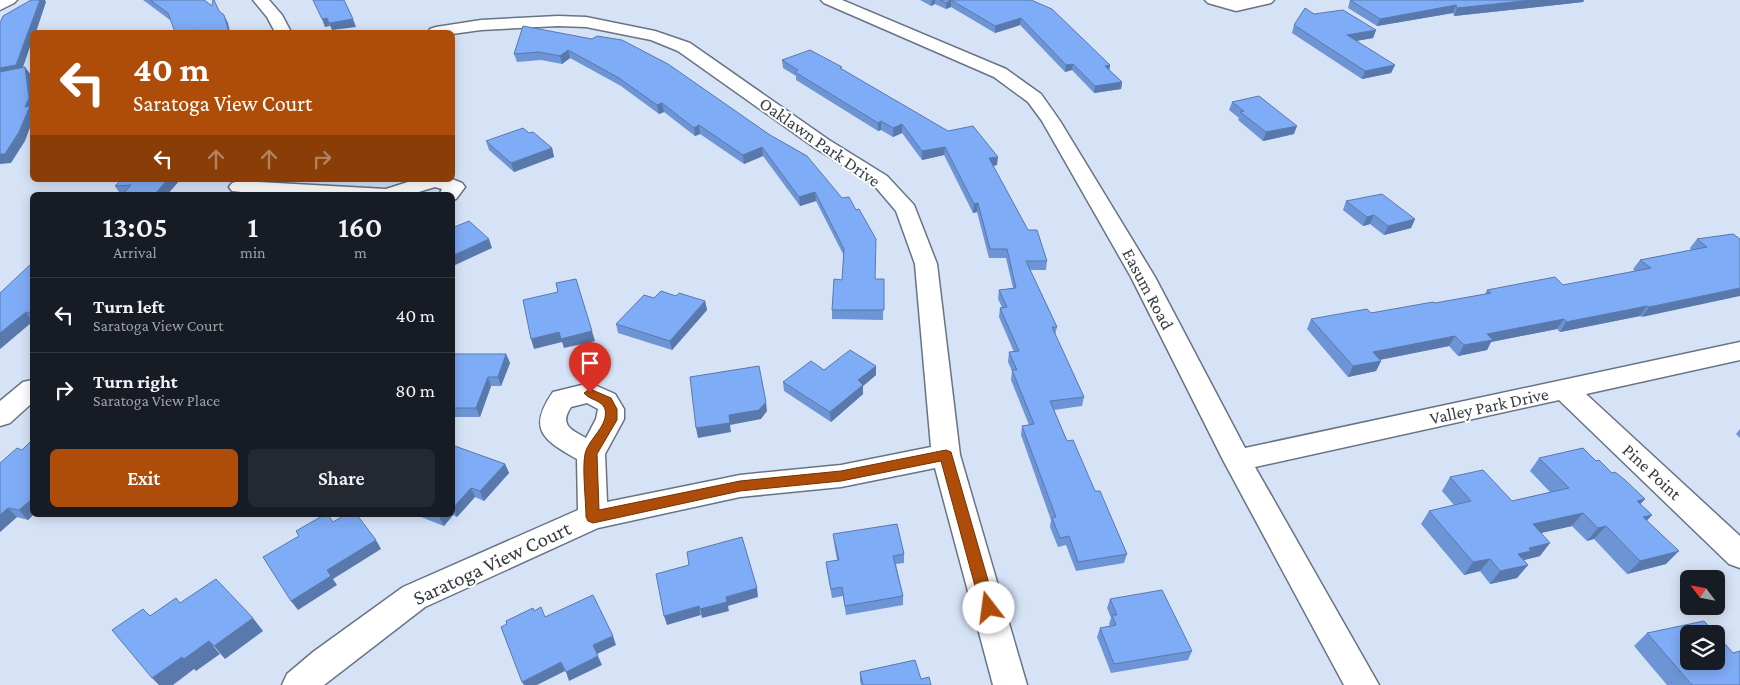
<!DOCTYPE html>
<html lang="en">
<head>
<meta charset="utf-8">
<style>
	:root { --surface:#171b24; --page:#242831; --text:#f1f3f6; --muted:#9ea1a6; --line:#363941; --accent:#ae4d0a }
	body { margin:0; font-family:"Crimson Pro",serif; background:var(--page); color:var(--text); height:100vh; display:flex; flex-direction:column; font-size:19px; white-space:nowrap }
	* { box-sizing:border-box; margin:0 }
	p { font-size:16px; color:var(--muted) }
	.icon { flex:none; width:28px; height:28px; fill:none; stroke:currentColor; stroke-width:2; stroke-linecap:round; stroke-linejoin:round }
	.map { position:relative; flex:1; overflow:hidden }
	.sheet { position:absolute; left:30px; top:192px; width:425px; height:325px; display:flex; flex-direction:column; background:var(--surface); border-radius:8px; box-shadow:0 2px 12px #0003 }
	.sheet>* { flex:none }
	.guide { position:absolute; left:30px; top:30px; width:425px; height:152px; border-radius:8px; box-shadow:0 2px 12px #0003; background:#ae4d0a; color:#fff; overflow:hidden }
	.needle { width:32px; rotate:302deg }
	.fabs { position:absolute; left:1680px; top:570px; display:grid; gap:10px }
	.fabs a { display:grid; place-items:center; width:45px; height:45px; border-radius:8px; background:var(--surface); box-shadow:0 2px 12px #0003; font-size:25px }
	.pin { position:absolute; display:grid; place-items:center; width:42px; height:42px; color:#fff; margin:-51px -21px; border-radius:50% 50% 50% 0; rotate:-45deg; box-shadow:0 0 5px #0007 }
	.pin .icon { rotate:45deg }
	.me { position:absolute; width:55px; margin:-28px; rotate:345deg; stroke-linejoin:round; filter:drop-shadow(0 0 4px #0008) }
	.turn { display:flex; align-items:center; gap:18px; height:105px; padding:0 20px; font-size:22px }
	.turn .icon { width:65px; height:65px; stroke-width:2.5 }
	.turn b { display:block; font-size:35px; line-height:42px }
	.lanes { display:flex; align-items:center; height:48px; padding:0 20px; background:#0003; justify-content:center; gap:25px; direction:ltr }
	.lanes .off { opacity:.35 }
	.eta { display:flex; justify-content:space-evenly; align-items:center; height:85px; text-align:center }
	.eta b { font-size:30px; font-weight:600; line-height:35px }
	.cta { display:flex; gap:10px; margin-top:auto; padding:10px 20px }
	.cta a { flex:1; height:58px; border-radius:8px; background:var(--accent); color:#fff; font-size:20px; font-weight:600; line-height:58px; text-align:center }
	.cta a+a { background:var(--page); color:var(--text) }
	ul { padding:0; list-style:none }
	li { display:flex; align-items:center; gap:15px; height:75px; padding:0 20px; border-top:1px solid var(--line) }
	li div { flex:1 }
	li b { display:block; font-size:19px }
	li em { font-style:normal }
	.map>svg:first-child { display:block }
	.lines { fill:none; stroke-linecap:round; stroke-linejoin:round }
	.minor-casing { stroke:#687385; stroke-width:3 }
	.minor { fill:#fff; fill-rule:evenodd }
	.wall { fill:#6d94d4 }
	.shaded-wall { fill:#5978ac }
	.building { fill:#7facf6; stroke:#5978ac }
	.route { fill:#ae4d0a; stroke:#713206 }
	.labels { text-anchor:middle; stroke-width:4; stroke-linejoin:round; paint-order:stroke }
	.street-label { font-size:18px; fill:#383d45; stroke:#fff }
	.near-street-label { font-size:21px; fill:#383d45; stroke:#fff }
</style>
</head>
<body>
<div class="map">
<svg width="1740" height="685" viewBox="0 0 1740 685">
	<rect width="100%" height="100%" fill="#d6e3f7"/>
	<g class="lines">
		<defs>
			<g id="minor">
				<path d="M0,0H17L14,3L0,10Z"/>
				<path d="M253,0H269L282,15L291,32H275L267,17Z"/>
				<path d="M821,0H842L1006,69L1041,94L1060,121L1155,277L1245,448L1740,342V360L1586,394L1740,536V568L1729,564L1559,400L1255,467L1379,685H1344L1223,460L1131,277L1042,121L1028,102L994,77L824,3Z"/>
				<path d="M1205,0H1274L1271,3L1236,11L1208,3Z"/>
				<path d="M558,16L586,17L655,31L690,43L829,140L887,176L914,205L937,264L960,455L1027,685H993L935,468L841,487L740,497L598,528L425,607L324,685H282L287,674L313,652L403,587L578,510L577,459C543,440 527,429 553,392L590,383L615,394L624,409V419L605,454L607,502L740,475L841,465L931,447L915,264L896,211L873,184L815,148L678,51L651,40L586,27L558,26L481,30L452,34V32H428L430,29L436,27L481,20ZM587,403L598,409L596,419L586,438C571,430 559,425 571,407Z"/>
				<path d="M452,179L462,183L465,187L456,199L452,200V195H439L442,189L435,187L409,195H271L232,191L229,187L232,183L239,181L386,189L414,180Z"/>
				<path d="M32,380V403L10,423L0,426V401L23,382Z"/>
			</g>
		</defs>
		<use href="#minor" class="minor-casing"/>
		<use href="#minor" class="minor"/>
	</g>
	<g class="wall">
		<path d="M143,0H204L219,11L228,23L170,20Z"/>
		<path d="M920,0H1031L1110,65L1109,70L1122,82L1121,89L1094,93L1072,70L1065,72L1020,25L995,33L951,7L946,9L935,4L931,6Z"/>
		<path d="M1350,0H1584L1583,2L1454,16L1453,13L1377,26L1348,8Z"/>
		<path d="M1294,25L1376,30L1373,38L1356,41L1395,65L1391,73L1362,79L1292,33Z"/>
		<path d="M523,26L770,135L807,156L875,279H884L883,320L832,319V310L842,280L844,256L816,201L800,206L763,156L744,164L700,134L695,136L664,112L659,114L621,86L570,58L562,64L541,60L517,62L514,54Z"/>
		<path d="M782,60L842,69L997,165L993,166L1028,230L1047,261L1046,270H1030L1057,327L1055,335L1084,397L1082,406L1054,410L1067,441L1095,491L1127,554L1124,563L1076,571L1066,545L1058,547L1050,527L1051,520L1021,435L1022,426L1029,425L1011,380L1012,371L1008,362L1009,352H1014L999,317L1000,308L1002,307L998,299L999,290L1013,288L1006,258H989L977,212L973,213L944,155L922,160L902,133L893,137L881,130L878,131L796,80V76L783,68Z"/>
		<path d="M1232,102L1294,134L1263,141L1238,120L1239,118L1229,110Z"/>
		<path d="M529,133L552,148L554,157L514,172L489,150L486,141Z"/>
		<path d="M180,180L122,195H121L115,186Z"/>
		<path d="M1346,201L1415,219L1411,228L1384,235L1370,224L1363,226L1343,210Z"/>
		<path d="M1733,234L1642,317L1640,316L1560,332L1557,329L1491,342L1487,350L1458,356L1449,346L1380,360L1381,361L1376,371L1348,377L1307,329L1311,319L1371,313L1435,303L1485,294L1487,290L1563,285L1635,271L1633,269L1640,260L1691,250L1690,248L1697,239Z"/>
		<path d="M32,263V322L0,349Z"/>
		<path d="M676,296L705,301L707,310L672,350L618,333L616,324L654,298Z"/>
		<path d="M452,354H506L510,363L501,386H491L480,417H452Z"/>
		<path d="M824,370L876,375L863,386V394L831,422L784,391L783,382Z"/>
		<path d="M1740,429V438L1736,434Z"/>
		<path d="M452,445L505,464L509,473L484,501L475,497L457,517L453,515L444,526L416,515H452Z"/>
		<path d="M1539,458L1596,461L1612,473L1645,499L1640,504L1652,515L1647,520L1666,564L1627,574L1594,539L1587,541L1572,526L1541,533L1540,556L1524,560L1528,565L1517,578L1490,584L1480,571L1464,575L1421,524L1429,511L1454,505L1442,491L1450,477L1512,501L1550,492L1530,471Z"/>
		<path d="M0,463L32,515H33L28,520L17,517L0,532Z"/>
		<path d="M833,534L904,554V563L896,564L903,596V605L846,615L843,596L832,598L827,571L826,562L837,560L834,543Z"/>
		<path d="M1110,599L1192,651L1188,660L1111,673L1097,637L1100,628L1110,626L1109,624L1111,618L1107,608Z"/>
		<path d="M1647,633L1733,653L1740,685H1667L1634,646Z"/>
		<path d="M860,672L921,679L931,685H861L860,681Z"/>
	</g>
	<g class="shaded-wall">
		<path d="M40,0H45L46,2L36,32H32V41L21,73L0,78V68Z"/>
		<path d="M932,0H935V4L931,6Z"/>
		<path d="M951,0V7L946,9V3Z"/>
		<path d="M1533,0H1584L1583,2L1454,16L1457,8Z"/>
		<path d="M1456,5L1453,13L1377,26L1380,19Z"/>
		<path d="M224,15L228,23L230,32H229Z"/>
		<path d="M327,18L330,26L325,27L322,19Z"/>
		<path d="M1021,18L1020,25L995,33V26Z"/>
		<path d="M353,19L356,27L332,30L329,23Z"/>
		<path d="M195,30L197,32H183Z"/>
		<path d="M1376,30L1373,38L1344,43L1347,35Z"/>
		<path d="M568,50L570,58L562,64L560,56Z"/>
		<path d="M1073,64L1072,70L1065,72L1066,65Z"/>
		<path d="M1110,65L1109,72L1105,66Z"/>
		<path d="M1395,65L1391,73L1362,79L1365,71Z"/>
		<path d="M25,67L31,75L32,91V122L25,141L11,163L0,164V154L25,107Z"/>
		<path d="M1122,82L1121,89L1094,93L1095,86Z"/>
		<path d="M662,103L664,112L659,114L657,105Z"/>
		<path d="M881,121V130L878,131V123Z"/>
		<path d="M902,124V133L893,137V128Z"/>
		<path d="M699,125L700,134L695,136L694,128Z"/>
		<path d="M1297,126L1294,134L1263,141L1266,132Z"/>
		<path d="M762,147L763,156L744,164L743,155Z"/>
		<path d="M945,147L944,155L922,160V151Z"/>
		<path d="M552,148L554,157L514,172L511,163Z"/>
		<path d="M998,157L997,165L989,167V158Z"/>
		<path d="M167,180H180L167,195H154Z"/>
		<path d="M815,192L816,201L800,206L799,197Z"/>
		<path d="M978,203L977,212L973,213L974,204Z"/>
		<path d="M1374,215L1370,224L1363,226L1367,217Z"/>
		<path d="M1415,219L1411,228L1384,235L1388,226Z"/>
		<path d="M489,239L492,248L453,266L452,256Z"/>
		<path d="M1740,288V296L1642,317L1649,307Z"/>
		<path d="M705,301L707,310L672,350L670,341Z"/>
		<path d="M1647,306L1640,316L1560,332L1566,322Z"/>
		<path d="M26,312L32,321V322L0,349V333Z"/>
		<path d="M1564,319L1557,329L1491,342L1487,350L1458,356L1464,345L1487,334Z"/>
		<path d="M592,331L595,341L564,348L562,342L534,349L531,339L559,332Z"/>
		<path d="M1455,336L1449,346L1368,362L1373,352Z"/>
		<path d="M506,354L510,363L501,386L498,377Z"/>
		<path d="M1381,361L1376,371L1348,377L1353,366Z"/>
		<path d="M876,366V375L863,386V394L831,422L830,412L858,380Z"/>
		<path d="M488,377L491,386L480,417L476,408Z"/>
		<path d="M766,402L767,411L761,419L730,425L731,432L698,438L696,428L729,415Z"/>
		<path d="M505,464L509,473L484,501L480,491Z"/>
		<path d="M471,488L475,497L457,517L453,508Z"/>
		<path d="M32,499V515H33L28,520L19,510Z"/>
		<path d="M1645,499L1633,512L1637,501Z"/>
		<path d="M8,508L17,517L0,532V515Z"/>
		<path d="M1583,513L1572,526L1523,537L1533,524Z"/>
		<path d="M452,514L453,515L444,526L439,517L441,515Z"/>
		<path d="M1652,515L1640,528L1643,517Z"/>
		<path d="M1606,526L1594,539L1587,541L1598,528Z"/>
		<path d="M376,540L381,549L333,579L337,585L298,610L291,601L327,570Z"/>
		<path d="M1550,543L1540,556L1524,560L1521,564L1518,554L1529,548Z"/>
		<path d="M1679,551L1666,564L1627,574L1640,561Z"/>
		<path d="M1490,559L1480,571L1464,575L1473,562Z"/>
		<path d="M1528,565L1517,578L1490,584L1500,571Z"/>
		<path d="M757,588L758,597L728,606L729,611L702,618L700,609L726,597Z"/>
		<path d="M699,606L701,615L667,625L664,616Z"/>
		<path d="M253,618L263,631L225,659L214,646Z"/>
		<path d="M613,636L616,645L597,654L593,645Z"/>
		<path d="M209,641L220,654L196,671L194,669L173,685H159L152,678L182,657Z"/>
		<path d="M598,656L602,665L569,681L566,672Z"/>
		<path d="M561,662L565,671L537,685H524L522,682Z"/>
	</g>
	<g class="building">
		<path d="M31,0H40L16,65L0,68V23L3,16Z"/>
		<path d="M150,0H204L212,6L213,0H214L219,11L224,15L229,32H196L195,30L183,32H175L168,13Z"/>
		<path d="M313,0H344L353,19L329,23L327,18L322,19Z"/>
		<path d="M940,0H1031L1052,9L1110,65L1105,66L1122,82L1095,86L1073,64L1066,65L1021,18L995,26L951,0L946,3Z"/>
		<path d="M1350,0H1533L1457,8L1456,5L1380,19Z"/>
		<path d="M1305,8L1314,14L1343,10L1376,30L1347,35L1395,65L1365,71L1294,25Z"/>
		<path d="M523,26L592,39L597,36L622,40L668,64L770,135L807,156L842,198L849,197L856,210L859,209L876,239L875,279H884V310H832L834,279L842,280L844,249L815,192L799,197L762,147L743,155L699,125L694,128L662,103L657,105L619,78L568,50L560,56L539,52L514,54Z"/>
		<path d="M810,50L842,67L840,68L948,131L973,126L998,157L989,158L1028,230H1037L1047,261H1026L1057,327H1052L1084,397L1050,401L1067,441L1073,440L1095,491H1100L1127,554L1078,562L1069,536L1060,538L1052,518L1056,517L1022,426L1034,424L1012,370H1017L1009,352L1019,351L1000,308L1007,307L999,290L1016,288L1007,249H990L978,203L974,204L945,147L922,151L902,124L893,128L881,121L878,123L795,72L798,70L782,60Z"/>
		<path d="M25,67L29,98L25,107L30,106L19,132L5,154H0V72Z"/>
		<path d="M1259,96L1297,126L1266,132L1240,112L1244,111L1232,102Z"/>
		<path d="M523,128L529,133L533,132L552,148L511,163L486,141Z"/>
		<path d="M121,180H167L154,195H122L131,185L115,186Z"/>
		<path d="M1382,194L1415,219L1388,226L1374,215L1367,217L1346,201Z"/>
		<path d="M469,221L489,239L452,256V228Z"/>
		<path d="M1733,234L1740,239V288L1649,307L1647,306L1566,322L1564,319L1487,334L1493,340L1464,345L1455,336L1373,352L1381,361L1353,366L1311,319L1367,309L1371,313L1433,302L1435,303L1491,293L1487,290L1555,277L1563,285L1651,268L1640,260L1707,247L1697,239Z"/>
		<path d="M32,263V313L26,312L0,333V293Z"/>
		<path d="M576,279L592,331L561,339L559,332L531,339L523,300L558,292L556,283Z"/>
		<path d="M661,291L676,296L679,293L705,301L670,341L616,324L644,295L654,298Z"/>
		<path d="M850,350L876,366L858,380L863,385L830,412L783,382L811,361L824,370Z"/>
		<path d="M452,354H506L498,377H488L476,408H452Z"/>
		<path d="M759,366L766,402L759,410L729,415L730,423L696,428L690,377Z"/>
		<path d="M32,440V499L19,510L8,508L0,515V463L17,448L22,450Z"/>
		<path d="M452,445L505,464L480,491L471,488L453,508Z"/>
		<path d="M1583,448L1596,461L1599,460L1612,473L1615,472L1625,480L1645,499L1637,501L1652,515L1643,517L1679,551L1640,561L1606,526L1598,528L1583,513L1533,524L1550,543L1529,548L1531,551L1518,554L1528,565L1500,571L1490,559L1473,562L1429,511L1471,501L1450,477L1483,470L1512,501L1569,488L1539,458Z"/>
		<path d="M324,515H328L333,522L345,515H357L376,540L327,570L331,576L291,601L263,557L299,536L296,531Z"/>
		<path d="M897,524L904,554L893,556L903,596L845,606L842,587L831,589L826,562L839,560L833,534Z"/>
		<path d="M742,537L757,588L726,597L727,602L700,609L699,606L664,616L656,574L689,565L687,552Z"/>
		<path d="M216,579L253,618L214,646L209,641L184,659L182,657L152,678L112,630L143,609L150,616L176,598L180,603Z"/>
		<path d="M1162,590L1192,651L1114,664L1100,628L1116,625L1112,615H1117L1110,599Z"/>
		<path d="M593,595L613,636L593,645L598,656L566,672L561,662L522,682L501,627L507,624L506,621L533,608L534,611L541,607L545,617Z"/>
		<path d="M1704,621L1716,634H1689V661H1716V634L1733,653L1740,651V685H1692L1647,633Z"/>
		<path d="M915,660L921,679L929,677L931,685H863L860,672Z"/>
	</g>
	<path class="route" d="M590,389L611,398L617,409V420L597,454L599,510L740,481L841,471L946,450L951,452L996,608L994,613L989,615L983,613L981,608L941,461L841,481L740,491L593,523L588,521L586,517C586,501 582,469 585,454C588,439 609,426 605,409C602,400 589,400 584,393Z"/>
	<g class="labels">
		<g class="street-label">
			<text transform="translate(820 142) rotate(35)" y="6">Oaklawn Park Drive</text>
			<text transform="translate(1148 289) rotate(62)" y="6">Easum Road</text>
			<text transform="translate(1489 406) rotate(-12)" y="6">Valley Park Drive</text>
			<text transform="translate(1652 472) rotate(43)" y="6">Pine Point</text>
		</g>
		<g class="near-street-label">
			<text transform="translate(492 563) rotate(-25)" y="7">Saratoga View Court</text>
		</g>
	</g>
</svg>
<div class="fabs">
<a><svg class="needle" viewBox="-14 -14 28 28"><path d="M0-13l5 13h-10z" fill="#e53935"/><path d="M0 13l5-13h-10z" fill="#9ea1a6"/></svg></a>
<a><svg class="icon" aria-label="layers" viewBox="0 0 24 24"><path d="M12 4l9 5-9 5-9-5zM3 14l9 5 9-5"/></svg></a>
</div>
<div class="pin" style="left:590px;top:393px;background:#d93025"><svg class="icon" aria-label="arrive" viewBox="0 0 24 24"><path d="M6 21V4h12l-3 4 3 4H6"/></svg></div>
<svg class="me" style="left:989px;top:608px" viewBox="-20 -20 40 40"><circle r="19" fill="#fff"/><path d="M0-13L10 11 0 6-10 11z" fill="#ae4d0a"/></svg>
<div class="guide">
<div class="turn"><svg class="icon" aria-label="left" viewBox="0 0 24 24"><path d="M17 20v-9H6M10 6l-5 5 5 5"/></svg><div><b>40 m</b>Saratoga View Court</div></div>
<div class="lanes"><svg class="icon" aria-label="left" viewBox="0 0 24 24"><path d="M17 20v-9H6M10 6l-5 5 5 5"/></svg><svg class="icon off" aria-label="ahead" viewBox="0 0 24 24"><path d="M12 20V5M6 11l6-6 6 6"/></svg><svg class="icon off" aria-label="ahead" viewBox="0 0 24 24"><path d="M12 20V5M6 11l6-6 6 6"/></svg><svg class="icon off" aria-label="right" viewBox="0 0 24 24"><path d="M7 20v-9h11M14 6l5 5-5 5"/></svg></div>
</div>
<section class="sheet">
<div class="eta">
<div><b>13:05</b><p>Arrival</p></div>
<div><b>1</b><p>min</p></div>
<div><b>160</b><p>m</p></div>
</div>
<ul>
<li><svg class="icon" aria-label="left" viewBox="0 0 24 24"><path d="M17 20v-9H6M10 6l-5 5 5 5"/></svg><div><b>Turn left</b><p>Saratoga View Court</p></div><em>40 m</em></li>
<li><svg class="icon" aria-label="right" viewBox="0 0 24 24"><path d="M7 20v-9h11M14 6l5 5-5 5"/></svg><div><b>Turn right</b><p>Saratoga View Place</p></div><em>80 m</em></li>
</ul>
<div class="cta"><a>Exit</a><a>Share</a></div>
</section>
</div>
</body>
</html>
